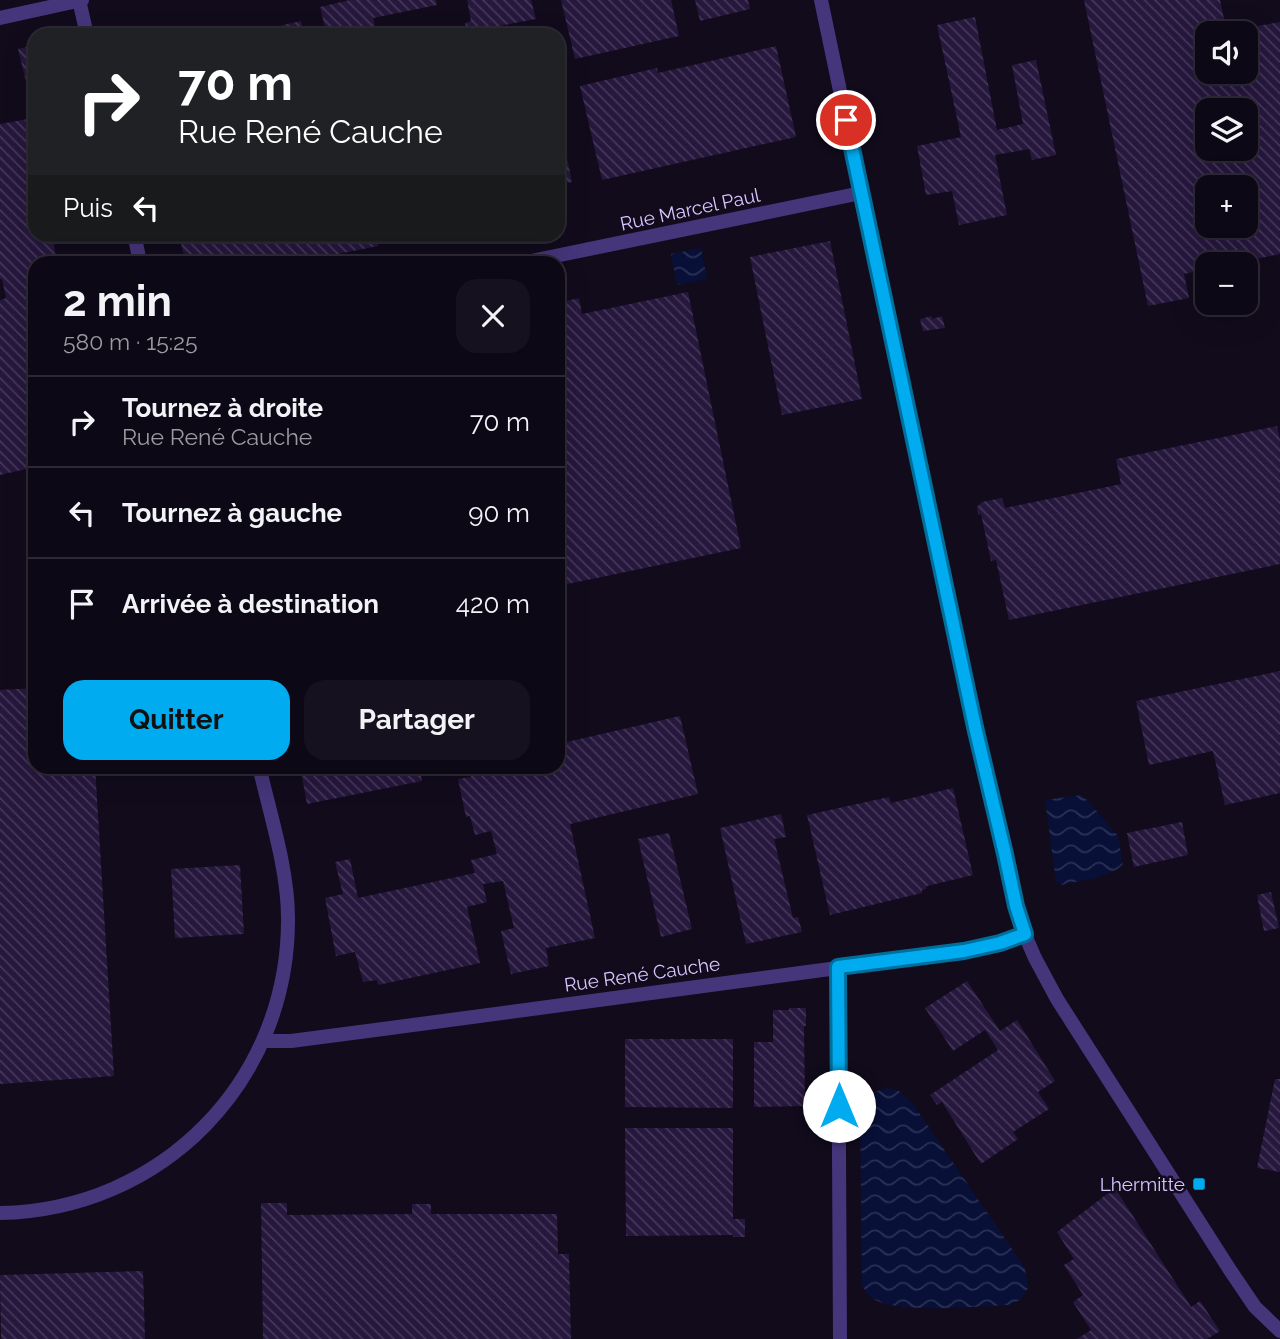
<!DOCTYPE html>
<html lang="fr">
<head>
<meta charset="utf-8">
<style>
	:root { --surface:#0d0815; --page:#16111e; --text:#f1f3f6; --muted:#9a9aa0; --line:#2d2934; --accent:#00abf0 }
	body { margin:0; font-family:Raleway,sans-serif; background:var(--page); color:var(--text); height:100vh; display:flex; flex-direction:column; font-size:26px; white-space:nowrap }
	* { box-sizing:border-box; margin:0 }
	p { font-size:23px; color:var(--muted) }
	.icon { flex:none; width:38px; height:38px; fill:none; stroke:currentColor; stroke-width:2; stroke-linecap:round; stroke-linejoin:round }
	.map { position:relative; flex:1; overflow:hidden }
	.sheet { position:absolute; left:28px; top:256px; width:537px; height:518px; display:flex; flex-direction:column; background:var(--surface); border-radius:21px; box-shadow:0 7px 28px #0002,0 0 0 2px var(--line) }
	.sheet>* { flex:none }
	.banner { position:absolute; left:28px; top:28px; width:537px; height:214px; border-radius:21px; box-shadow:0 7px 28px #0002,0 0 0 2px var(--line); background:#202124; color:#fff; overflow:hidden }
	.controls { position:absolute; left:1195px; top:21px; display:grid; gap:14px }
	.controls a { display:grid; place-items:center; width:63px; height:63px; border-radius:14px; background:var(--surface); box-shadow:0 7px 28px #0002,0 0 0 2px var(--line); font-size:35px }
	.pin { position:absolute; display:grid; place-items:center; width:60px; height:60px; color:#fff; margin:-30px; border:4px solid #fff; border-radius:50%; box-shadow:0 2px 7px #0007 }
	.me { position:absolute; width:77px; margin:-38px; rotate:0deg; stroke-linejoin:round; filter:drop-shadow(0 0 5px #0008) }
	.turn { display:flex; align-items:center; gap:24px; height:147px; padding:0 35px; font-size:32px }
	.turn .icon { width:91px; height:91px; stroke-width:2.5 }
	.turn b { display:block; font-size:49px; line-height:60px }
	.then { display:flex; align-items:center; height:66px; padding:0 35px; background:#0003; gap:14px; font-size:26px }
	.round { display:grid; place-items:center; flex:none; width:74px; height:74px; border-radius:21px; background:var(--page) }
	.overview { display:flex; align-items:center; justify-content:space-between; height:119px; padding:0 35px }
	h1 { font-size:42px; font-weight:700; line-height:52px }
	.action { display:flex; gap:14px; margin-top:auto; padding:14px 35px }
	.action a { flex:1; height:80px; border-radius:21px; background:var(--accent); color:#111; font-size:28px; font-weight:700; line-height:80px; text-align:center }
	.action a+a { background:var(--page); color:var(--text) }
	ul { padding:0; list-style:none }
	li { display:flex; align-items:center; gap:21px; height:91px; padding:0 35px; border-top:2px solid var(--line) }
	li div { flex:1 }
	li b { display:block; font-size:26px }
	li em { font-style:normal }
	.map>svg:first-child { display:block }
	.water { fill:url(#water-waves) }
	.building { fill:url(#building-back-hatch); fill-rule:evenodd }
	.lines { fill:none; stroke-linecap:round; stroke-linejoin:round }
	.minor { stroke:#45357b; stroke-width:14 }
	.route-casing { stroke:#006f9c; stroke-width:18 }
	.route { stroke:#00abf0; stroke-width:12 }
	.poi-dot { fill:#00abf0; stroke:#110b1c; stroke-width:2.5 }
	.labels { text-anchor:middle; stroke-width:5; stroke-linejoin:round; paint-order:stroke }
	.street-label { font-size:19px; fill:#d7c5ff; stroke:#110b1c }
	.poi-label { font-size:19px; fill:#d7c5ff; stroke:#110b1c; text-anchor:end }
</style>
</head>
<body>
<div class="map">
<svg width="1280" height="1339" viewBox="0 0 1280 1339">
	<defs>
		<pattern id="water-waves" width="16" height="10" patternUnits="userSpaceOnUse" patternTransform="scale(1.75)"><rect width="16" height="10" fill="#081038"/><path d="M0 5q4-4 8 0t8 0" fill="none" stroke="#2b3156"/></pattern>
		<pattern id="building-back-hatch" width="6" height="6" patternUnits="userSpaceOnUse" patternTransform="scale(1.75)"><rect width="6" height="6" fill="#26173d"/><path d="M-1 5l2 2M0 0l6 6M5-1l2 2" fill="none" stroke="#45375a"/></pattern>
	</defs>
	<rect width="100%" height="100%" fill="#110b1c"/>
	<g class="water">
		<path d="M701,248L707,279L677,285L671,254Z"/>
		<path d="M1081,795L1088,801L1118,836L1123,864C1111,878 1080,880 1062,885L1056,881L1045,800Z"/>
		<path d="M886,1088L899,1091L913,1104L1025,1268L1028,1288L1020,1300L1009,1305C977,1306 897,1315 872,1298C867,1295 865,1290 862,1285L860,1108L872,1093Z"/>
	</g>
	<g class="building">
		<path d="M350,0H436L437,5L373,18L377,35H327L320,7Z"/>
		<path d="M467,0H531L536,19L467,32L465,23L471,21Z"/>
		<path d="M561,0H671L679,36L575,59Z"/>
		<path d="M695,0H748L750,9L700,21Z"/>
		<path d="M1084,0H1220L1227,33H1208V72H1246V28L1280,22V254L1231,264H1208V269L1184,274L1189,298L1148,306ZM1208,110H1246V149H1208ZM1208,187H1246V226H1208Z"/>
		<path d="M975,17L997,130L1023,124L1012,65L1036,60L1056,155L1032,160L1029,149L995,155L1007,215L959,225L952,191L926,195L917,146L961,137L937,25Z"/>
		<path d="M301,21L304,35H258L257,31Z"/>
		<path d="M35,45V101L31,102L18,49Z"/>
		<path d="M776,46L796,137L602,180L580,86L657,68L658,73Z"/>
		<path d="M28,119L35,154V234H52L57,262H35V467L0,475V300L6,298L2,279H0V124Z"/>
		<path d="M558,139H563L572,182L558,185Z"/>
		<path d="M179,234H376L378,246L298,262H185Z"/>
		<path d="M830,241L862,399L782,415L750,257Z"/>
		<path d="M688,292L741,548L558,586V303L579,298L582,314Z"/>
		<path d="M932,316V319L942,316L945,328L923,331L920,319Z"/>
		<path d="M1277,426L1280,440V564L1009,620L996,560L991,561L981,514L978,515L977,507L982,502L1002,498L1005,508L1121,484L1116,459Z"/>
		<path d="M1280,671V793L1225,805L1213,751L1149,765L1136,701Z"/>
		<path d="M35,688V766H95L114,1076L0,1084V690Z"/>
		<path d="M680,716L698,794L570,824L595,938L546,948L549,966L511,974L501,931L514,928L503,881L483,884L487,902L467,907L480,963L378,985L377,980L363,982L355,952L336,956L325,898L343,894L335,862L350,859L358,898L475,873L471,860L497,854L491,831L475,835L470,816L466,817L458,779L471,777L468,766H558V744Z"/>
		<path d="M300,766H419L422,781L307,804Z"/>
		<path d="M953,788L973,875L927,886L926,889L922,890V893L830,915L807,815L889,797L891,803Z"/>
		<path d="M781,814L786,837L774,839L793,918L798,917L802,932L746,944L720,828Z"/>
		<path d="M1182,822L1188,855L1134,867L1127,833Z"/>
		<path d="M669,833L692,929L661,937L638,839Z"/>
		<path d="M240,865L244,934L175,938L171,869Z"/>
		<path d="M1271,892L1279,928L1264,931L1257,895Z"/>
		<path d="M967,981L1000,1031L1017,1020L1055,1081L1038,1092L1049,1109L1013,1132L1018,1139L981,1164L942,1102L937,1105L930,1095L998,1050L985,1030L953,1051L925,1008Z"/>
		<path d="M789,1008H806V1026H804L805,1106L754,1107V1042H773V1010H789Z"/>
		<path d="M625,1039H733V1108L625,1107Z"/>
		<path d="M1275,1079H1280V1172L1257,1168Z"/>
		<path d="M625,1128H733V1219H745V1237H733V1235L626,1236Z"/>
		<path d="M1115,1188L1191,1307L1200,1301L1220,1331L1207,1339H1077L1091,1330L1073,1302L1083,1295L1064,1265L1074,1259L1057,1232Z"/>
		<path d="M261,1203H287V1215L412,1214V1204H431V1214H557L558,1254H569L571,1339H263Z"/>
		<path d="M143,1271L145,1339H1L0,1275Z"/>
	</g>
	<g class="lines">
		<g class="minor">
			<path d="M79,0L87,35"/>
			<path d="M821,0L922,482L979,747L1005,854L1016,906L1025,935L1035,958L1057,999L1230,1270L1255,1307L1280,1331"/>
			<path d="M0,18L82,0"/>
			<path d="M134,234L140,262"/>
			<path d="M526,262L861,193"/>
			<path d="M838,967L840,1339"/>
			<path d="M264,1041H291L383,1029L964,951L988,946L1025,935"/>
			<path d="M0,1213C162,1210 289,1081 288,918C288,869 270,814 259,766"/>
		</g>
	</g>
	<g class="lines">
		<defs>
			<path id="route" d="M839,1106L838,967L964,951L1000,943L1025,934L1016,906L1005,854L975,727L846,120"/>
		</defs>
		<use href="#route" class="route-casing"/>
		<use href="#route" class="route"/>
	</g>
	<rect class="poi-dot" x="1192" y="1177" width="14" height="14" rx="3.5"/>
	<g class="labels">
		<g class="street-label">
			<text transform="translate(690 209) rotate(-12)" y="7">Rue Marcel Paul</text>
			<text transform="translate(642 974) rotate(-8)" y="7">Rue René Cauche</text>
		</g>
		<g class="poi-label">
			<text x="1185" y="1191">Lhermitte</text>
		</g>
	</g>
</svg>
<div class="controls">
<a><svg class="icon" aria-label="sound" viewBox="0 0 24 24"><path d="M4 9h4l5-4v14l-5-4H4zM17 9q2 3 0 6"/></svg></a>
<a><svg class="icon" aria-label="layers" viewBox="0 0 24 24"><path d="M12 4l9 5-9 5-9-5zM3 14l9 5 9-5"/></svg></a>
<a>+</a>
<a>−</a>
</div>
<div class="pin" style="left:846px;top:120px;background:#d93025"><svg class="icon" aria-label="arrive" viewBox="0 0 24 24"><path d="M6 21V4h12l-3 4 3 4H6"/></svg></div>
<svg class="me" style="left:839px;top:1106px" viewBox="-20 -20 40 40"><circle r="19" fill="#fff"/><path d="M0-13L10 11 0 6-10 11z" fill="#00abf0"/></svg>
<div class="banner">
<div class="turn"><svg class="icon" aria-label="right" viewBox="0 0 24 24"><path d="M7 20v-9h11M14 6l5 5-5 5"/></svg><div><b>70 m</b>Rue René Cauche</div></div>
<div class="then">Puis<svg class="icon" aria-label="left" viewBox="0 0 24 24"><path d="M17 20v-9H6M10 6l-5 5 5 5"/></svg></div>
</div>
<section class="sheet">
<div class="overview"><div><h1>2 min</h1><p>580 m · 15:25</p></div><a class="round"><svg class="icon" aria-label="close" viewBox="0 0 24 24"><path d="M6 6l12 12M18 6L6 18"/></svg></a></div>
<ul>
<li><svg class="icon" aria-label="right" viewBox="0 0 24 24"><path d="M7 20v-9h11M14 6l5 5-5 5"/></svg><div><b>Tournez à droite</b><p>Rue René Cauche</p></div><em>70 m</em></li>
<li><svg class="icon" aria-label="left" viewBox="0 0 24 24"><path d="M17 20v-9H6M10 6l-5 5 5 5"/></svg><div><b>Tournez à gauche</b></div><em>90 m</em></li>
<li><svg class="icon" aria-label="arrive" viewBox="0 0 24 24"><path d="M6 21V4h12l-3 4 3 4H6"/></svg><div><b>Arrivée à destination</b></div><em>420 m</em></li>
</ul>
<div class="action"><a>Quitter</a><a>Partager</a></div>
</section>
</div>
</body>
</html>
